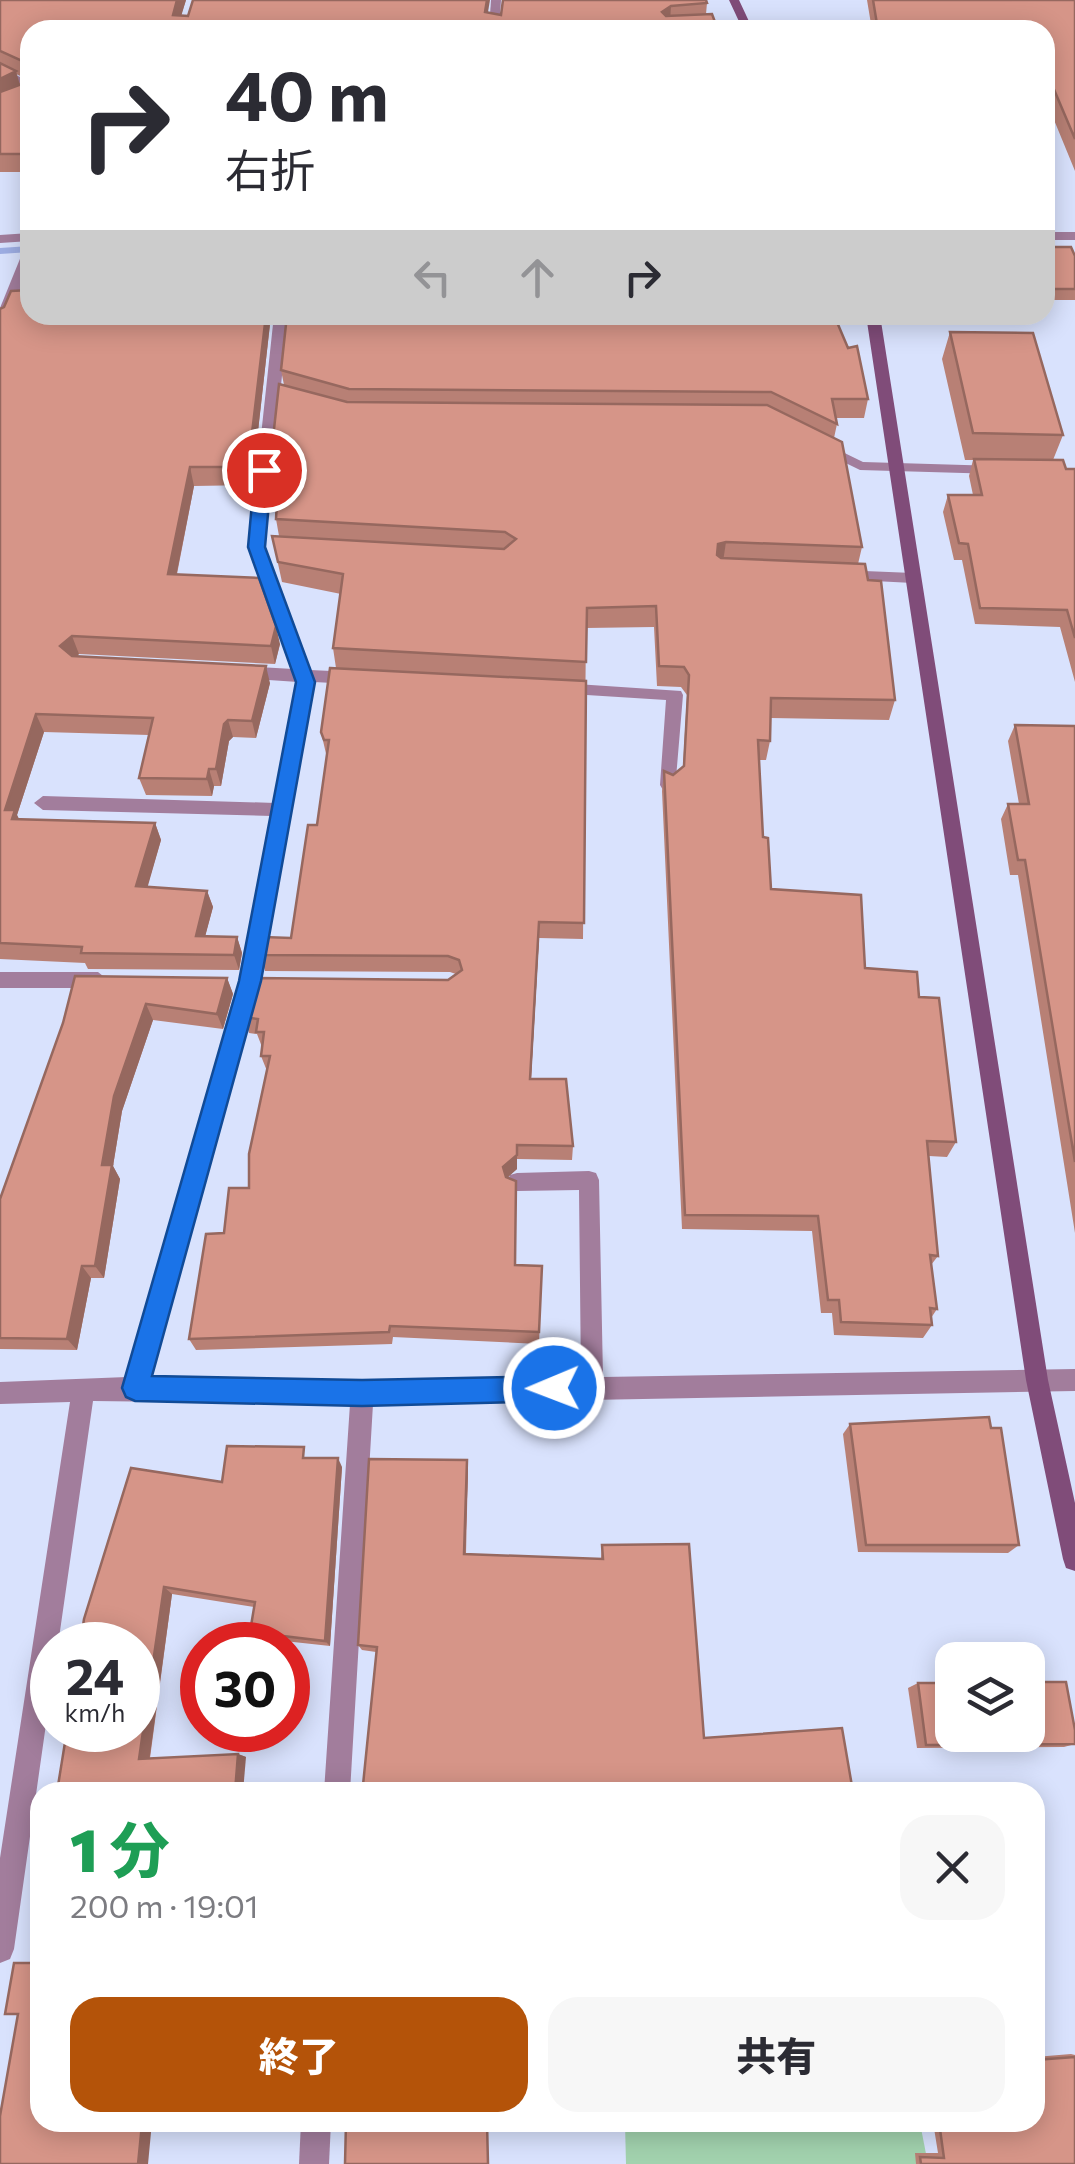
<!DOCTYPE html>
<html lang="ja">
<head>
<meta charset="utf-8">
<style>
	:root { --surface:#fff; --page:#f7f7f7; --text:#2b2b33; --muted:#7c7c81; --accent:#b45309 }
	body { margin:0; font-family:Commissioner,"Noto Sans JP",sans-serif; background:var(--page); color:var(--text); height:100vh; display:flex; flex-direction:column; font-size:38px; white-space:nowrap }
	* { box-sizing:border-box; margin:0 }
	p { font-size:32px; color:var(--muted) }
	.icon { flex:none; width:55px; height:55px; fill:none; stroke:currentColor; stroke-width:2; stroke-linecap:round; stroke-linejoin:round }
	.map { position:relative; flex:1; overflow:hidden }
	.side { position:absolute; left:30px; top:1782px; width:1015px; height:350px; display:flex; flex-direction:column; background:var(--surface); border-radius:30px; box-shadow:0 5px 25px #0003 }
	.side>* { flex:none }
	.top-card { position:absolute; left:20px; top:20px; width:1035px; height:305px; border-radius:30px; box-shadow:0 5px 25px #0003; background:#fff; color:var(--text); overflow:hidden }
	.controls { position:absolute; left:935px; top:1642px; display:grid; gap:20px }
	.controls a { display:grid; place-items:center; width:110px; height:110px; border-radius:20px; background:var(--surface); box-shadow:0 5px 25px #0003; font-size:50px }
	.speed { position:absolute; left:30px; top:1622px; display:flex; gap:20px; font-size:50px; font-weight:700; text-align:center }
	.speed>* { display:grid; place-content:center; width:130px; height:130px; border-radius:50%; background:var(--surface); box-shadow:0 5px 25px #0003; line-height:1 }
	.speed small { font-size:25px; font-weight:400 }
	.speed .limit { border:15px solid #d22; background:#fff; color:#111 }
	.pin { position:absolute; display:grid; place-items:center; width:85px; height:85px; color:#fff; margin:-42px; border:5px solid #fff; border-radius:50%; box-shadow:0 2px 10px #0007 }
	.me { position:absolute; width:110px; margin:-55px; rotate:269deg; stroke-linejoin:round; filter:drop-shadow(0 0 8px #0008) }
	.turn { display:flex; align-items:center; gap:35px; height:210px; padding:0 40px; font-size:45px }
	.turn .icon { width:130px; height:130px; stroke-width:2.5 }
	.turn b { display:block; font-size:70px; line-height:85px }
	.lanes { display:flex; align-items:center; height:95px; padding:0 40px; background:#0003; justify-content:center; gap:50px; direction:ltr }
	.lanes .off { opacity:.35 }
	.round { display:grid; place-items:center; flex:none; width:105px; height:105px; border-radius:30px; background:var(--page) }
	.headline { display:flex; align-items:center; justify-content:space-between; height:170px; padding:0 40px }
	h1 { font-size:60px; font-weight:800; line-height:75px; color:#1e9e55 }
	.button { display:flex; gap:20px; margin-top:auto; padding:20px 40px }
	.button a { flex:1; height:115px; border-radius:30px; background:var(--accent); color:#fff; font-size:40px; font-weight:800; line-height:115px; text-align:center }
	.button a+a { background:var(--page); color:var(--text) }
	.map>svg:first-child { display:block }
	.green { fill:#a2d2ae }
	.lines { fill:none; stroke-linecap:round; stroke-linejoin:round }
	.stream { fill:#9eaee4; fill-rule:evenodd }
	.street { fill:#a27d9c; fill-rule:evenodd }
	.secondary { fill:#804c79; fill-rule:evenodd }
	.wall { fill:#b88075; fill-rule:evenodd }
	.shaded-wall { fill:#96685f }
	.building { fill:#d69588; stroke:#96685f; stroke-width:2.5 }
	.route { fill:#1a73e8; stroke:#114b97; stroke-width:2.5 }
</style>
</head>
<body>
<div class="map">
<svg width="1075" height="2164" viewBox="0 0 1075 2164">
	<rect width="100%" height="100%" fill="#d9e2fd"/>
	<path class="green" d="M625,2123H920L928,2164H626Z"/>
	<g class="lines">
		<path class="stream" d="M30,246V252L0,254V248Z"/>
		<g class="street">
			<path d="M491,0H501L499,30H489Z"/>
			<path d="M749,21L745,26L665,30L670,27Z"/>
			<path d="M0,67L30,82V89L0,74Z"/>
			<rect x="1045" y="232" width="30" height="8"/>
			<path d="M30,233V241L0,243V235Z"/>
			<path d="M30,245V265L7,324L0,328V308L24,249Z"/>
			<path d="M274,315H288L265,547L310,670L352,672L360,678L352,684L314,682L260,981L149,1377L362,1382L581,1378L579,1190L517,1191L510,1189L507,1182L510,1175L517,1173L589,1171L596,1173L599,1180L603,1377L1075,1369V1391L373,1404L350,1792H324L350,1404L93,1401L58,1645H52V1682L14,1949L10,1959L0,1963V1858L70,1402L0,1404V1382L127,1377L240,981L272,816L43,810L34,803L43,796L275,803L298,682L241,678L233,672L241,666L293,669L249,547Z"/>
			<path d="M822,442L863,462L998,466L1005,470L998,474L860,470L817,449V443Z"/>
			<path d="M840,570L913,573L921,578L913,583L835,579L832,575Z"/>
			<path d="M561,683L681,691L683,695L675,790H663L660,785L666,700L555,693L553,689Z"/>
			<path d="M0,972H98L108,980L98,988H0Z"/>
			<path d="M301,2122H331L329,2164H299Z"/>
		</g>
		<g class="secondary">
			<path d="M729,0H739L753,30H743Z"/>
			<path d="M866,315H880L1048,1380L1075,1503V1571L1066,1568L1063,1559L1026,1380Z"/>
		</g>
	</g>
	<g class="wall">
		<path d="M0,0H186L181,15L488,13L501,15L707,3L706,14L718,30H30V172H0ZM16,74L27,79V82L20,84Z"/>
		<path d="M867,0H1075V171L1045,98V30H872Z"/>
		<path d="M1045,247L1075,256V300H1045Z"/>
		<path d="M0,309L271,315L252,485L194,486L177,574L280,644L275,664L79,654L77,656L270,683L256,738L233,737L229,741L221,786H214L212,796L146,795L139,778L149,735L44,732L17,815L19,819L155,823L161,840L147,887L207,891L213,907L205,936L237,937L242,953L239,970L88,969L85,963L0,959Z"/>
		<path d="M287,315L868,399L864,418H836L837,424L834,438L862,547L858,564L895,700L889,720L771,718L770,741L766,760H759L763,837L771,889L865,968L919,997L956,1142L947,1157L929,1156L938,1256L931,1265L937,1309L931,1318L932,1325L923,1338L834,1335L832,1313H821L812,1231L682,1229L662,791L664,771L673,775L683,767L687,695L681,687L657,686L654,627L586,628L583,939L539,938L531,1079L573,1146L572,1160L517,1159V1169L507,1177L516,1265L542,1266L539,1344L393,1337L392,1344L196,1350L189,1339L224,1233L249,1188L267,1071L261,1056L262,1047L257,1034L249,1033L244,1017L448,980L456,974L450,972L265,971L261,955L291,938L317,825L327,758L321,732L509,677L336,668L333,648L341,594L282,582L272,536H279L276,519L278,485H274L270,465L284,385L281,370Z"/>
		<path d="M950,332L1063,435L1053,460L1066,469H1075V682L1060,627L975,624L962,560H954L943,512L948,495H973L969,476L973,460H965L942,359Z"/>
		<path d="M1015,725L1075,726V1233L1018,875H1010L1001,819L1008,804H1019L1008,741Z"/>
		<path d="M227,978L233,994L223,1029L153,1020L122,1111L113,1166L120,1179L104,1278H91L77,1350L0,1349V1199L63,1023Z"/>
		<path d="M850,1424L1019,1545L1008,1553L858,1552L843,1434Z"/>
		<path d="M309,1457L342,1467L330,1646L257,1638L250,1632L254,1607L172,1594L150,1758L238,1754L246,1757L57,1792L80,1645L222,1482Z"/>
		<path d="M467,1460L468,1469L466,1554L601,1559L602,1545L689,1544L363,1785L376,1652L362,1650L358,1645Z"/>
		<path d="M918,1683L1075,1744L1064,1747L917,1748L908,1688Z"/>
		<path d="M1071,2054L1075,2055V2164H916L915,2153H938L933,2122H1035V2057Z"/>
	</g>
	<g class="shaded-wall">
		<path d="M177,0H186L177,30L173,15Z"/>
		<path d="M487,0H490L485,30V12Z"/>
		<path d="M671,6L670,23L662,12Z"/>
		<path d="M16,71L21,89L0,100V79Z"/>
		<path d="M1050,80L1045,98V84Z"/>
		<path d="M266,315H271L252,485L248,467Z"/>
		<path d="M190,467L194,486L173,592L168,574Z"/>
		<path d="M726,542L723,562L715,565L718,544Z"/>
		<path d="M276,626L280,644L275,664L271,646Z"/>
		<path d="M72,636L79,654L67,664L60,646Z"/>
		<path d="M266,666L270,683L256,738L252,721Z"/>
		<path d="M36,714L44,732L17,815L23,827L20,835L5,810Z"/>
		<path d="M228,720L233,737L229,741L221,786L216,769L224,724Z"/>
		<path d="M209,769L214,786L212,796L207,779Z"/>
		<path d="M155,823L161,840L143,903L136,886Z"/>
		<path d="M207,891L213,907L201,952L196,936Z"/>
		<path d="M539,922V938L530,1094V1079Z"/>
		<path d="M237,937L242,953L239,970L234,955Z"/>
		<path d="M227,978L233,994L223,1029L217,1014Z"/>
		<path d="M146,1004L153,1020L122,1111L113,1166L120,1179L104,1278L95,1266L102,1165L114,1096Z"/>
		<path d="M517,1155V1169L504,1181L503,1167Z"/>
		<path d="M82,1266L91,1278L77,1350L67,1339Z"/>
		<path d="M338,1458L342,1467L330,1646L325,1641Z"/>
		<path d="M467,1460L468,1469L465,1561L464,1554Z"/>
		<path d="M164,1587L172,1594L149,1762L139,1759Z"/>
		<path d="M238,1754L246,1757L243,1792H235Z"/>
		<path d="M144,2122H152L148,2164H138L142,2124Z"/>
	</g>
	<g class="building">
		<path d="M0,0H177L173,15L188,16L193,0H487L485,12L501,15L503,0H706L707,3L671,6L662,12L666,16L712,14L718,30H30V154H0V92L27,82L29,64L0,51Z"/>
		<path d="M873,0H1075V139L1050,80L1045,84V30H878Z"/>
		<path d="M0,63L16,71L0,79Z"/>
		<path d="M30,185V216H28L24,211Z"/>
		<path d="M1045,247H1071L1075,256V289H1045Z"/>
		<path d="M30,290V315H266L248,467H190L168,574L259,578L276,626L271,646L72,636L60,646L72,656L266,666L252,721L228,720L224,724L216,769H209L207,779L139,778L153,718L36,714L5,810H15L12,819L155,823L136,886L207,891L196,936L237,937L234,955L81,953L82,947L0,943V309L4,307L11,291Z"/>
		<path d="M287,315H834L848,348L857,346L868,399H832L837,424L771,392L349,389L281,370Z"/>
		<path d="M950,332L1033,333L1063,435L973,433Z"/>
		<path d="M279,384L347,402L767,405L842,442L862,547L726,542L718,544L717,555L721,558L865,564L868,580L881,581L895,700L771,698L770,741L758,740L763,837L768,838L771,889L861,895L865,968L917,972L919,997L939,998L956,1142L927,1141L938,1256L930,1255L937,1309L930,1308L932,1325L841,1322L839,1300H828L818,1216L685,1215L664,771L673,775L684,766L689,675L684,667L659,666L656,606L587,608L586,662L333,648L343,574L278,562L272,536L504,549L516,539L505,532L276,519L279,465H270Z"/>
		<path d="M974,459L1063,460L1066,469H1075V638L1067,610L980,608L968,544L959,543L948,495H982Z"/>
		<path d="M330,668L586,681L584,923L539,922L530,1079H566L573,1146L517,1145V1155L503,1167L506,1177L516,1181L515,1265L542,1266L539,1332L390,1326L389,1332L189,1339L206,1234L224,1233L229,1188H249V1154L270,1056H261L264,1032H256L258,1019L244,1017L255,978L448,980L462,970L459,960L448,956L261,955L264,937L291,938L308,825H317L329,740H324L321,732Z"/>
		<path d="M1015,725L1075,726V1162L1025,860H1018L1008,804H1029Z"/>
		<path d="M75,976L227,978L217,1014L146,1004L114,1096L102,1165H112L95,1266H82L67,1339L0,1338V1199L63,1023Z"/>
		<path d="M989,1417L991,1428H1001L1019,1545H866L850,1424Z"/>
		<path d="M227,1446L304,1447L303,1458H338L325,1641L250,1632L255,1602L164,1587L139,1759L238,1754L235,1792H57L67,1730H138V1645H80L84,1619L131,1468L222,1482Z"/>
		<path d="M369,1459L467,1460L464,1554L603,1559L602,1545L689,1544L704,1738L842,1728L853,1792H355L356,1784L363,1785L377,1647L358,1645Z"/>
		<path d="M1028,1682H1066L1075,1730V1744L926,1745L918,1683H952V1735H1028Z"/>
		<path d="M40,1907V2122L142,2124L138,2164H0V2116L18,2014H5L14,1963H31Z"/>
		<path d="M1075,2057V2164H921L920,2157L944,2158L939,2122H1035V2060Z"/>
		<path d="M346,2122H487L488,2164H345Z"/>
	</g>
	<path class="route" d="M264,465L272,470L265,547L315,682L261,981L152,1376L362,1380L554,1376L563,1379L566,1388L563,1397L554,1401L362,1406L135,1401L126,1397L122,1388L239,981L296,682L248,547L255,470Z"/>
</svg>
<div class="controls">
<a><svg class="icon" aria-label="layers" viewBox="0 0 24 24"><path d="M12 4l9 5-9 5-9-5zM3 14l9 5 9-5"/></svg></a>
</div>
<div class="speed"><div>24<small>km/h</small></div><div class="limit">30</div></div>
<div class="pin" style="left:264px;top:470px;background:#d93025"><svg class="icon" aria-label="arrive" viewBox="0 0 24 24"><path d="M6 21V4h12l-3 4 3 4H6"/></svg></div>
<svg class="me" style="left:554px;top:1388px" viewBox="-20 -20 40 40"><circle r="17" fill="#1a73e8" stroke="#fff" stroke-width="3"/><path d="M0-11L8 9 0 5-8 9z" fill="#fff"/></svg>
<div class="top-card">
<div class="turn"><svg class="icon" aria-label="right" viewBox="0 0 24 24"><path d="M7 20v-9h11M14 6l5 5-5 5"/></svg><div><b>40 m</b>右折</div></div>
<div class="lanes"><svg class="icon off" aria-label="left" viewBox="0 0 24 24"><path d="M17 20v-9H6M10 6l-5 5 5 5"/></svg><svg class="icon off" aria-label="ahead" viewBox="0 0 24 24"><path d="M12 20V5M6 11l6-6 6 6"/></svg><svg class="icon" aria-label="right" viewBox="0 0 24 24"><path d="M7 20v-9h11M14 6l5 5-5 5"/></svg></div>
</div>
<section class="side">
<div class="headline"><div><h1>1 分</h1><p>200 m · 19:01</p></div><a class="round"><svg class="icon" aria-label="close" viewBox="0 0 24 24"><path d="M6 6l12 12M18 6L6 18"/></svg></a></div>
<div class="button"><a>終了</a><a>共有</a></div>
</section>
</div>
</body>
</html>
